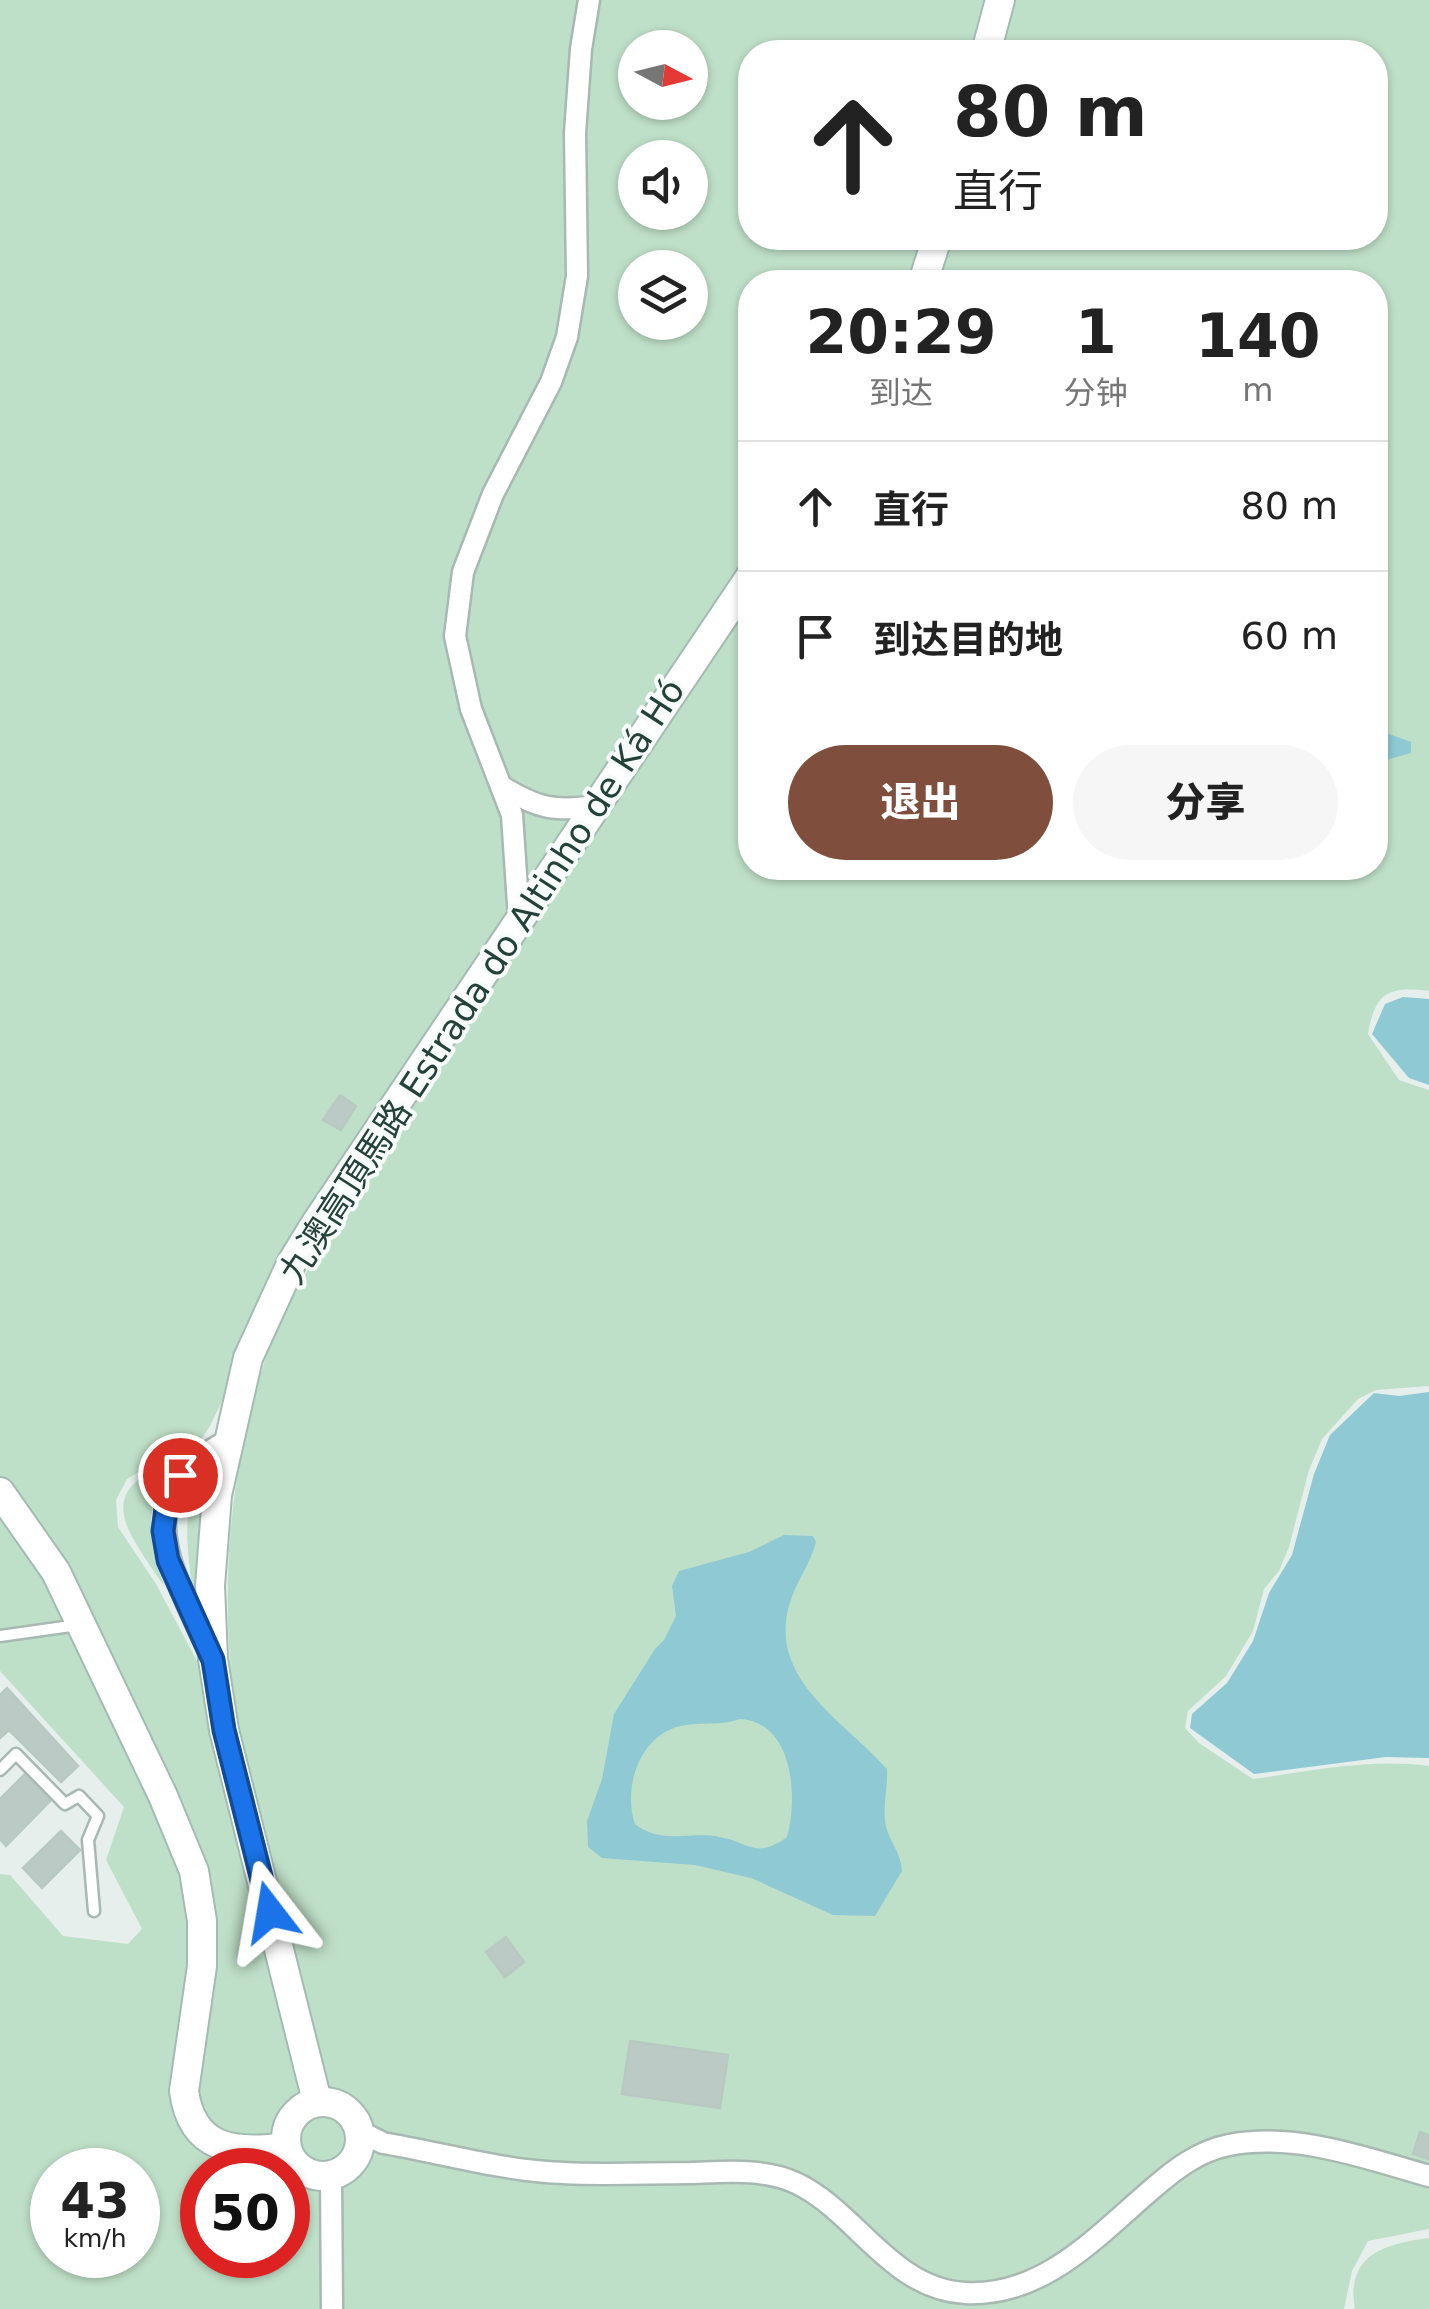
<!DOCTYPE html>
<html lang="zh">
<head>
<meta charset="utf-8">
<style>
	:root { --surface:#fff; --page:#f6f6f6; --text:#222; --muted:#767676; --line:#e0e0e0; --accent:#804e3d }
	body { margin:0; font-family:"DejaVu Sans","Noto Sans SC",sans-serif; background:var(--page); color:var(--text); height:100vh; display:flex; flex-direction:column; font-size:38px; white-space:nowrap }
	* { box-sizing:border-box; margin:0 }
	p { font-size:32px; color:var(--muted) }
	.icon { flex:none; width:55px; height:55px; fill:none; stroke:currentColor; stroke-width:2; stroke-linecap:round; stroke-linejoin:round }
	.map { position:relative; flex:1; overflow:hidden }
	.details { position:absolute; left:738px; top:270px; width:650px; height:610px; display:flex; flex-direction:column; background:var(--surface); border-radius:40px; box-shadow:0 2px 8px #0004 }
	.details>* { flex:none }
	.top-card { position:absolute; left:738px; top:40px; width:650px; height:210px; border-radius:40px; box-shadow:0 2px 8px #0004; background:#fff; color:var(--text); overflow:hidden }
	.needle { width:65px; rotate:97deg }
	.fabs { position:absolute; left:618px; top:30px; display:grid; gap:20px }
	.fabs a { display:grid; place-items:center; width:90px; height:90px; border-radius:50%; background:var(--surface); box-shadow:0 2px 8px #0004; font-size:50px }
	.speed { position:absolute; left:30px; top:2148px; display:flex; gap:20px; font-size:50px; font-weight:700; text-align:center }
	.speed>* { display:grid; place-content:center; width:130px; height:130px; border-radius:50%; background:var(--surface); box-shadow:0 2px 8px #0004; line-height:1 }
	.speed small { font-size:25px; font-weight:400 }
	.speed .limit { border:15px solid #d22; background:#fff; color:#111 }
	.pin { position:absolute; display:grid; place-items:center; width:85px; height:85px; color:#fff; margin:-42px; border:5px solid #fff; border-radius:50%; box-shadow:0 2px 10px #0007 }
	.me { position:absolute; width:110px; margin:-55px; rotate:346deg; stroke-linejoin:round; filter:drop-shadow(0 0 8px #0008) }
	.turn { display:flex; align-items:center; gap:35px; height:210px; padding:0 50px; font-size:45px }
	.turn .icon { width:130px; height:130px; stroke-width:2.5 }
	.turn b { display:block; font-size:70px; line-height:85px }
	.eta { display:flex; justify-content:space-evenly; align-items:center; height:170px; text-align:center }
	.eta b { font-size:60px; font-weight:800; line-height:70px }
	.button { display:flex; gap:20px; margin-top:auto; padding:20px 50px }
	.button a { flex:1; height:115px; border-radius:60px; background:var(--accent); color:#fff; font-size:40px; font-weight:800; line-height:115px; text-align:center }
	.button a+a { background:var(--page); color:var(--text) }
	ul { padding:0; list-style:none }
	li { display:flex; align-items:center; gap:30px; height:130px; padding:0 50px; border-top:2px solid var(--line) }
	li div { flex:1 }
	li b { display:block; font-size:38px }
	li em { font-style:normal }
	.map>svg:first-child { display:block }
	.green { fill:#bfe0c8; fill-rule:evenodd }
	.water { fill:#8ec9d4; fill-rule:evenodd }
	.building { fill:#bbcac4; stroke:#b8c9c2; stroke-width:2.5 }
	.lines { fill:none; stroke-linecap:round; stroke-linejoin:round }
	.lane-casing { stroke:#a8b8b2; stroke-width:15 }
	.street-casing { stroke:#a8b8b2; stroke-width:25 }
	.secondary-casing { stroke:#a4bbb3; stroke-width:32 }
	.lane { stroke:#fff; stroke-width:10 }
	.street { stroke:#fff; stroke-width:20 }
	.secondary { stroke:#fff; stroke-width:28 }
	.route-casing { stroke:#114b97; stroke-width:25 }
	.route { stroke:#1a73e8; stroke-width:18 }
	.labels { text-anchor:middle; stroke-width:8; stroke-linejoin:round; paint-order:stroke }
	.street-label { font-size:35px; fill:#24423a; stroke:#f7fbf9 }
</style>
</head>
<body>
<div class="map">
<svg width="1429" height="2309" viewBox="0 0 1429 2309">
	<rect width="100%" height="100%" fill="#e6efeb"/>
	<g class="green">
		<path d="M0,0H1429V991C1388,986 1375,993 1368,1034L1399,1080L1429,1090V1386L1376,1390L1358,1399L1322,1439L1309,1470L1289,1547L1279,1571L1264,1589L1253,1631L1226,1676L1188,1711L1185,1728L1199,1743L1253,1779C1311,1771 1370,1758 1429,1766V2229L1368,2241L1352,2271L1344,2309H0V1874L10,1875L63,1936L128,1944L142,1929L106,1860L124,1807L0,1671ZM635,48H690V102H635ZM750,52H1375V238H750ZM635,158H690V212H635ZM635,268H690V322H635ZM750,282H1375V868H750ZM448,1026L281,1316C232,1438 218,1574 234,1703C239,1745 254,1788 265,1828C286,1912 306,1995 326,2079L301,2081L246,1879L198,1663L156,1584L118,1527L116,1500L127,1479L153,1463L194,1449L210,1426L223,1399L259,1300L304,1219ZM52,2170H138V2255H52ZM202,2170H288V2255H202Z"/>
		<path d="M170,1464C142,1509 150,1537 164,1586C131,1536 89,1492 170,1464Z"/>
		<path d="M205,1465L199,1536V1601L196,1603L188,1594L192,1589C188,1549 182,1520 196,1481L191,1476Z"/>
		<path d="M1429,2238V2309H1355C1345,2254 1385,2244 1429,2238Z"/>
	</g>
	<g class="water">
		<path d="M1375,729L1411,742V753L1375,763Z"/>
		<path d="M1403,997L1429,999V1085L1409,1078L1372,1034L1385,1004Z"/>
		<path d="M1429,1392V1758L1386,1757L1254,1774L1190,1728L1192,1714L1227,1683L1253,1641L1269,1593L1292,1555L1314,1474L1330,1435L1374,1393L1399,1396Z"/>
		<path d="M784,1535L813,1536L816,1542C811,1563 795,1583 789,1606C768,1680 847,1723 887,1769C888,1789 881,1811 887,1830C892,1845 901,1854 902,1871L875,1916L833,1915L751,1878L695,1865L602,1858L588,1847L587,1821L602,1779L614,1714L655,1649L664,1640L676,1616L672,1586L679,1571L749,1552ZM740,1719C794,1722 798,1798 787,1837C755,1860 749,1842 720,1837C690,1831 662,1845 635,1824C622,1786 641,1731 686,1725C707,1722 717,1726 740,1719Z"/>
	</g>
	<g class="building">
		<path d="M340,1095L356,1106L341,1130L323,1120Z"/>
		<path d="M7,1688L78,1766L61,1782L9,1730L0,1738V1695Z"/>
		<path d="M26,1773L52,1799L6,1846L0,1839V1799Z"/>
		<path d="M61,1831L80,1850L42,1888L23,1868Z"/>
		<path d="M506,1937L524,1962L505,1977L486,1952Z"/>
		<path d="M630,2041L728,2055L720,2108L622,2094Z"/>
		<path d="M1420,2132L1429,2135V2159L1413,2154Z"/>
	</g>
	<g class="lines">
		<defs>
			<g id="lane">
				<path d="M0,1636L78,1625"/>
				<path d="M0,1770L16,1754L65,1804L79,1796L98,1816L88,1840L94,1911"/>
			</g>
			<g id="street">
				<path d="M501,786C537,808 554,812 595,806"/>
				<path d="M519,919L512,815L471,709L455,636L463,572L493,494L551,382L567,337L577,276L575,133L581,49L589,0"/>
				<path d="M208,1649C171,1568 125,1494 227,1441"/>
				<path d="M359,2131L383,2143C436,2152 494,2168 547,2172C595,2176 643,2173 691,2173C725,2172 764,2168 796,2183C857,2212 891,2289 965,2293C1043,2297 1096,2237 1151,2190C1174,2170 1198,2151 1229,2145C1296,2132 1365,2158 1429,2176"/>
				<path d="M331,2176L332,2309"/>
			</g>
			<g id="secondary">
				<path d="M986,52L1000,0"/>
				<path d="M923,282L937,238"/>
				<path d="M0,1492L56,1572L163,1796L194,1871L202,1921V1966L184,2091C192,2150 234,2154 285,2147"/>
				<path d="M317,2101L224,1730L213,1659L210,1586L217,1495L248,1358L292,1262L316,1223L750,577"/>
				<circle cx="323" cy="2139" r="37"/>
			</g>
		</defs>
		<use href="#lane" class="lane-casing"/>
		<use href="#street" class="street-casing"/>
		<use href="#secondary" class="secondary-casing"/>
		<use href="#lane" class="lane"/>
		<use href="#street" class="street"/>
		<use href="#secondary" class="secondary"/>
	</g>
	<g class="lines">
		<defs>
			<path id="route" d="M180,1475L167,1502L163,1531L168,1560L213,1660L224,1730L270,1912"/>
		</defs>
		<use href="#route" class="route-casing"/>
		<use href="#route" class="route"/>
	</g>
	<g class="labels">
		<g class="street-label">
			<text transform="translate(482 981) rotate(-57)" y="12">九澳高頂馬路 Estrada do Altinho de Ká Hó</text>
		</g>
	</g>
</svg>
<div class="fabs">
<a><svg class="needle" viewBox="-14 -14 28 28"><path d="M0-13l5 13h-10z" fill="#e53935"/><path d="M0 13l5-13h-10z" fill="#767676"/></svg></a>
<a><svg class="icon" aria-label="sound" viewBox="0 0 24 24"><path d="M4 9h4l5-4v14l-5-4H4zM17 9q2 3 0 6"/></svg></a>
<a><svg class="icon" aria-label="layers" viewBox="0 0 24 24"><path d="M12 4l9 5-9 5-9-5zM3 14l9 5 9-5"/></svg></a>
</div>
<div class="speed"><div>43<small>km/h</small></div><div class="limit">50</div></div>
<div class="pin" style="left:180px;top:1475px;background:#d93025"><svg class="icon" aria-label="arrive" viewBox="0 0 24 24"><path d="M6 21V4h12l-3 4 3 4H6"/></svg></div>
<svg class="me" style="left:270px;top:1912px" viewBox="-20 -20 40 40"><path d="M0-17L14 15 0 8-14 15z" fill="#1a73e8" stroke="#fff" stroke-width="4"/></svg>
<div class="top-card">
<div class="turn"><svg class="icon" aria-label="ahead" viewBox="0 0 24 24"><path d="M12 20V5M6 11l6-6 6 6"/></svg><div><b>80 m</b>直行</div></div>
</div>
<section class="details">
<div class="eta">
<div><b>20:29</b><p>到达</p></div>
<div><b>1</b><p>分钟</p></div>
<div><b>140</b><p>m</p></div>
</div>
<ul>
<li><svg class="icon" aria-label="ahead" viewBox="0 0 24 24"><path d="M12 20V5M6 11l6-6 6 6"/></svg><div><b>直行</b></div><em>80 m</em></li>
<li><svg class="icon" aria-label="arrive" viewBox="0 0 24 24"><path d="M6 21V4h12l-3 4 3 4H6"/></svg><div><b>到达目的地</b></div><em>60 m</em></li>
</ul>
<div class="button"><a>退出</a><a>分享</a></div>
</section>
</div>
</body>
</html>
